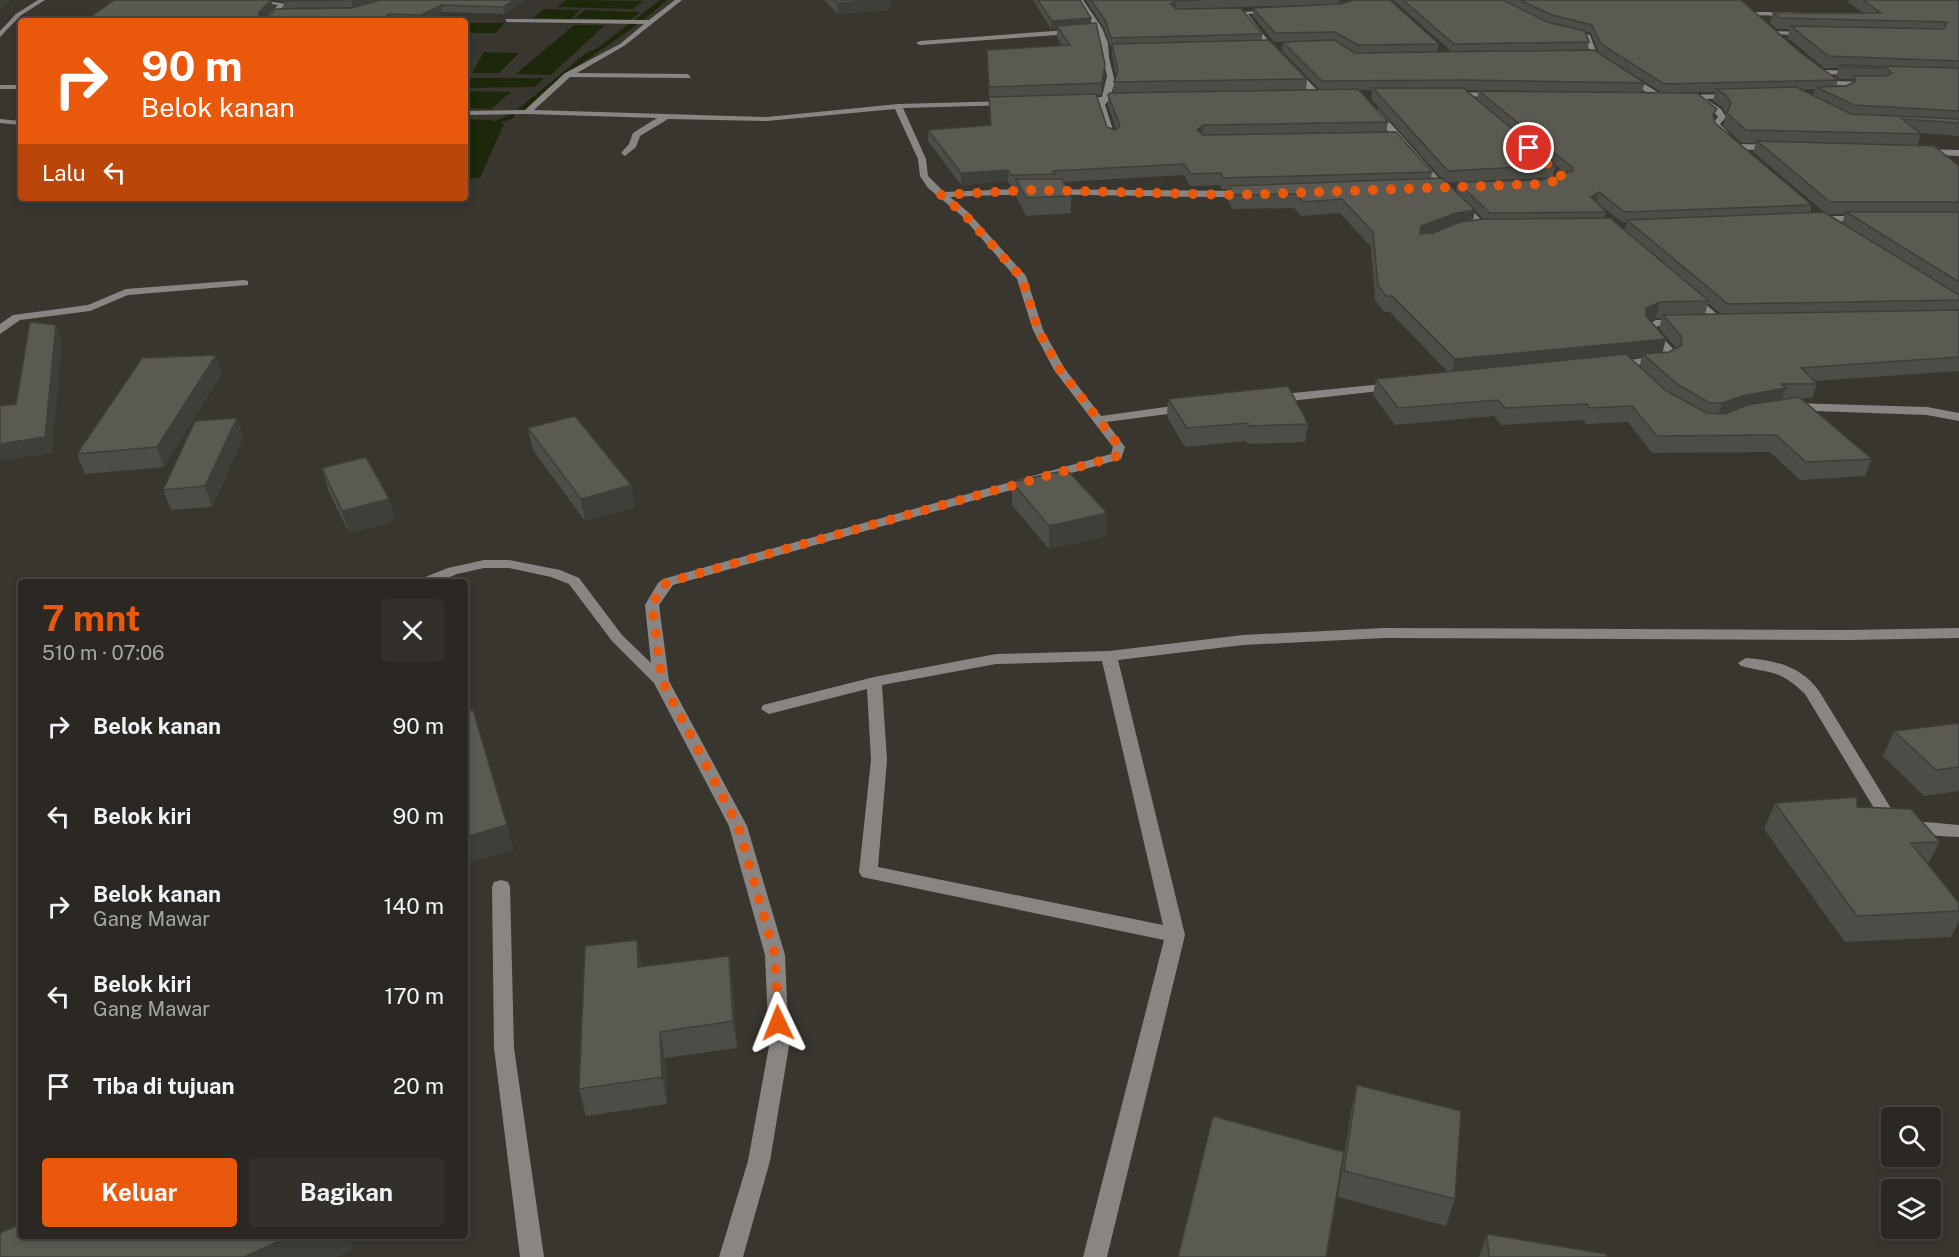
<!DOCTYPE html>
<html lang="id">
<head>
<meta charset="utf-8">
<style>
	:root { --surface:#2b2824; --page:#33302c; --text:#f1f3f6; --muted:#a6a6a6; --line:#474441; --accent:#ea580c }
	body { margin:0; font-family:"Public Sans",sans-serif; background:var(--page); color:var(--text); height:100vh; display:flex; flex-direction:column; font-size:22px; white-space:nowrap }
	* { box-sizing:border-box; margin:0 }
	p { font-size:20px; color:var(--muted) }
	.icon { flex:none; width:33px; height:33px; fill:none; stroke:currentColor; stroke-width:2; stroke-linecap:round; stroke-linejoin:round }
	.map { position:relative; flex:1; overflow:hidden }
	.details { position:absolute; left:18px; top:579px; width:450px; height:660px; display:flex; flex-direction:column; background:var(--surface); border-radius:6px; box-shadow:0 3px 9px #0003,0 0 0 2px var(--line) }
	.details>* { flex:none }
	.hud { position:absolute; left:18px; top:18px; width:450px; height:183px; border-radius:6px; box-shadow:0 3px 9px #0003,0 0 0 2px var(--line); background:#ea580c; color:#fff; overflow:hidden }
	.controls { position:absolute; left:1881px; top:1107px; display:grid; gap:12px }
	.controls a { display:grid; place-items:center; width:60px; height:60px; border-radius:6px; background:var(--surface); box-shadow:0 3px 9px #0003,0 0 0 2px var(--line); font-size:30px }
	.pin { position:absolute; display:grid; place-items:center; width:51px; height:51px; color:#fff; margin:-26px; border:3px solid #fff; border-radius:50%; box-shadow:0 2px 6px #0007 }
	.me { position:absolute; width:66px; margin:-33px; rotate:358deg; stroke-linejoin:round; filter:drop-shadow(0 0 4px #0008) }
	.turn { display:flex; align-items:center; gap:21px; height:126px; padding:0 24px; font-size:27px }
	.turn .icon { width:78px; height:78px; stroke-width:2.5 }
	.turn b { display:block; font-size:42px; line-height:51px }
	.then { display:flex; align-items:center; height:57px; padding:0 24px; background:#0003; gap:12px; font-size:22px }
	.round { display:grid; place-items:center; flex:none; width:63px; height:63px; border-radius:6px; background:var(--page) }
	.summary { display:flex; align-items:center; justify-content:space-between; height:102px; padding:0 24px }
	h1 { font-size:36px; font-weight:700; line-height:45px; color:var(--accent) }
	.button { display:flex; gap:12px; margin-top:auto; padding:12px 24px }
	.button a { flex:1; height:69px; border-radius:6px; background:var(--accent); color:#fff; font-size:24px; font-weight:700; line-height:69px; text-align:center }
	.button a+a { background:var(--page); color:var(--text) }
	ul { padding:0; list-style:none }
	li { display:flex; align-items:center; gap:18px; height:90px; padding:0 24px }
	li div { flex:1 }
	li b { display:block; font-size:22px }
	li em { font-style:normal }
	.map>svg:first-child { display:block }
	.water { fill:#1d280b }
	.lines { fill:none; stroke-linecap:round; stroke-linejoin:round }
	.stream { fill:#1d280b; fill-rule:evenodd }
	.minor { fill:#898583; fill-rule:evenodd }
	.wall { fill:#4d4d47; fill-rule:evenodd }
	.shaded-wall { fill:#3f3f3a }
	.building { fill:#5a5a53; stroke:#3f3f3a; stroke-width:1.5 }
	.route { stroke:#ea580c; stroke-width:10; stroke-dasharray:0 18 }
</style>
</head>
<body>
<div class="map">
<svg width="1959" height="1257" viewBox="0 0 1959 1257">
	<rect width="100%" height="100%" fill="#393630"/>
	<g class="water">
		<path d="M566,0L643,1L633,9L557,7Z"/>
		<path d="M544,9L580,10L571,19L533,18Z"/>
		<path d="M585,10L640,12L631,20L575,18Z"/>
		<path d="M465,23H504L496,33H465Z"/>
		<path d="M574,25H605L551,75L516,74Z"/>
		<path d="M484,52L519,53L499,73H472Z"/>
		<path d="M466,78H544L535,87L465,88Z"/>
		<path d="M465,91L511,92L491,109L465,108Z"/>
		<path d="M465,119L490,120L504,124L480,178L465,179Z"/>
	</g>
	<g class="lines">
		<g class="stream">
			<path d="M660,0H667C634,31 593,53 558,81C547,91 534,113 518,113V109L585,54L599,47Z"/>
			<path d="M511,114H514V118L497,124L493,122Z"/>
		</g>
		<g class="minor">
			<path d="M38,0H45L20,16L0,37V31L16,14Z"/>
			<path d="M261,0L286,4L269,21H262L278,5L261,3Z"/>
			<path d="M675,0H682L624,46L577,73L688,74L691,78L570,77L534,110L767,117L898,104L1010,101H1013V105L903,108L926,159L928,176L944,192L1018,189L1249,191L1254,194L1249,197C1149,198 1050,191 950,197L968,212L1026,276L1043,330L1065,369L1101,416L1187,404L1191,405V411L1106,422L1125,447L1121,459L673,585L659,605L669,681L747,826L785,955L789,1046L770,1161L743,1257H719L748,1161L769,1046L765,955L729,826L654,683L612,641L569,584L551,577L509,568H484L457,574L438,582H418L420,579L448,568L484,560H509L560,570L579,578L622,635L651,663L645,605L658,583L663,579L1111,454L1113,447L1054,370L1033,330L1017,279L962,216L928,188L920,176L918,159L895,109L767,121L668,119L640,136L636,147L625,156L621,153L629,144L633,133L657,118L527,114L465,115V111L525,110L565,73L620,44L644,24L507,22L505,19L649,20Z"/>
			<path d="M1077,0H1083L1102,28L1108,43L1109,58L1115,82L1110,97H1127L1131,99L1127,101L1107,102L1105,105L1116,139L1109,137L1097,105L1099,102H1079L1075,100L1079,98L1102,97L1107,76L1097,32L920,45L916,43L920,41L1095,28Z"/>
			<path d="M1276,10L1274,13L1248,14L1267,39L1322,95V99H1316L1263,41L1240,12Z"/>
			<path d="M1751,12H1793L1796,14L1793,16L1749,15Z"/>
			<path d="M1569,30L1590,35L1597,54L1609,61V65C1593,64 1589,51 1585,37L1567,33Z"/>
			<path d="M1773,31L1809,32L1812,34L1809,36L1771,34Z"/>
			<path d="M1823,70L1856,71L1860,73L1856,75L1820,74Z"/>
			<path d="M1627,73L1662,95V99H1656L1624,77Z"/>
			<path d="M1834,81L1870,82L1874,84L1870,86L1831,85L1830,83Z"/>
			<rect x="0" y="85" width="21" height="4"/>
			<path d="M1451,92L1499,93L1503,95L1499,97L1448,96V92Z"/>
			<path d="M1736,94V98H1733L1706,99L1721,109L1726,117L1720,124L1734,139L1730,141L1712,124L1718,117C1713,110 1701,100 1693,99C1687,99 1683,100 1678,97L1682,95Z"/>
			<path d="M1372,109H1378L1445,185L1488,226L1495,227V231L1482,230L1439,189L1372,113Z"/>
			<path d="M0,119L21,121V125L0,123Z"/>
			<path d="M1739,144L1775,145L1779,148L1775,151L1736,149V145Z"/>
			<path d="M1922,149L1959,150V156L1919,154V150Z"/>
			<path d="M1816,216H1864L1869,219L1864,222L1813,221L1811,219Z"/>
			<path d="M244,280L248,281V285L128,295L90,311L20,320L0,334V324L13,315L88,305L126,289Z"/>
			<path d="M1692,293L1723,319V323H1715L1688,298V294Z"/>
			<path d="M1681,319L1686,322L1685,324L1658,326L1654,329L1677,353L1674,360L1616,368L1610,365L1616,362L1665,355L1642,328L1656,320Z"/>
			<path d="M1393,383L1399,387L1397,389L1273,403L1267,399L1273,395Z"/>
			<path d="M1791,403L1927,407L1959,413V421L1927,415L1787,410L1785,407Z"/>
			<path d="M1384,628L1848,630L1959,628V638L1848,640L1384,638L1243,645L1118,660L1185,935L1107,1257H1083L1164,940L862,877L859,872L871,760L867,689L769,714L761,709L763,705L874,677L996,654L1109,651L1243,635ZM1102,661L1163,925L878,867L887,760L882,685L996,664Z"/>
			<path d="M1746,658C1774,660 1801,666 1819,691L1892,810L1914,821L1959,825V837C1930,836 1904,834 1880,818L1805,694C1779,669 1772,674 1741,666L1738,663Z"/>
			<path d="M501,880L508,882L510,887L514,1048L544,1257H520L494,1048L492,887L494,882Z"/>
		</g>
	</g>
	<g class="wall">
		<path d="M277,0H378L353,7L284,8L283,1Z"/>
		<path d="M381,0H525L504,14L443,12L425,21H85L273,7L264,16L352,8Z"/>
		<path d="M824,0H889L890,10L838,14Z"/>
		<path d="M1033,0H1080L1091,24L1105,76L1101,95H1096L1107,127L1115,130L1116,129L1108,105V95L1113,93L1114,82L1116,76L1112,55V47H1111L1104,28L1086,0H1342L1338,4L1175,9L1262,34V40L1307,79L1306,90H1320L1282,51L1283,42H1285H1274L1253,16V8L1340,4L1350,1V0H1390L1439,44L1437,52L1451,51L1393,0H1741L1801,53L1838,80L1836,86H1846L1852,83L1853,79H1839L1836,76L1839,68H1824L1787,37L1790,29H1777L1770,23L1773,13H1863L1848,2L1849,0H1959V136L1921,133V134L1917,146L1959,166V371L1814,381L1817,384L1812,398H1801L1872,459L1865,476L1800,480L1770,452L1652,453L1628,422L1586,424L1583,420L1501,425L1494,416L1395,425L1373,395L1376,379L1448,372L1390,312H1384L1375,300L1371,247L1340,213L1301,216L1294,208L1232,209L1228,200L1229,189H1222L1220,185L1190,186L1184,175L1063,182L1071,196V213L1026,216L1016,196V186H1011L1008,181L961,185L928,141V130L990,125L987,50L1062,46L1057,37V29H1051ZM1521,9L1548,22L1550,23L1547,22ZM1585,32L1591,33L1599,53L1661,92H1642L1645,83L1587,50L1589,42ZM1815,89L1813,95L1801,90ZM1360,90H1372L1371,99L1445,182L1431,179L1432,172L1386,132L1388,122ZM1465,90L1581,92L1479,91L1477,99L1545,156ZM1674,92H1715L1713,101L1722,107L1726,114L1723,126L1742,143H1756L1753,152L1824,212L1810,213L1812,205L1715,123L1714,118L1715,117ZM1556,165L1565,173L1542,180L1457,182L1456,192L1446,183L1553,177ZM1596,202L1622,222H1627L1624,230L1604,218L1606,212ZM1475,210V211L1484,219L1473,220ZM1827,214H1845L1842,223ZM1708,303L1721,314H1705ZM1656,318H1662L1659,328L1676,348L1669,352H1662L1666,339L1650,320ZM1642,357L1639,367L1630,358Z"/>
		<path d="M222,373L164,467L85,474L77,454Z"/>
		<path d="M1168,399L1308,424L1305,442L1247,444L1246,441L1185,447L1167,417Z"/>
		<path d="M237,418L243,438L212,507L171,510L163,490Z"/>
		<path d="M528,428L635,507L585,521L533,450Z"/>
		<path d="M322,468L395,521L349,533L328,490Z"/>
		<path d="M1012,482L1106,536L1049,549L1012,505Z"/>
		<path d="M1959,723V791L1924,796L1883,756L1894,731Z"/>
		<path d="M1775,803L1857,807L1940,842L1928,864L1959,903V921L1951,937L1845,942L1764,829Z"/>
		<path d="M729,956L732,982L737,1048L665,1058L667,1104L586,1116L579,1089L642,967Z"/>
		<path d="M1357,1085L1455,1199L1446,1226L1338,1197L1351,1111Z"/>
		<path d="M1487,1234L1607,1257H1479Z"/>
	</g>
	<g class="shaded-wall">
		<path d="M0,0H11L0,9Z"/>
		<path d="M271,0L273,7L260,19L259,16V12Z"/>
		<path d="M351,0H378L353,7Z"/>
		<path d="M514,0H525L504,14L503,7Z"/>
		<path d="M880,0H889L890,10L838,14L837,3Z"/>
		<path d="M1338,0H1342V3L1338,4Z"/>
		<path d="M1176,1L1175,9L1170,4Z"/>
		<path d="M441,5L443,12L425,21H422L421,15Z"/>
		<path d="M389,14L390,21H381Z"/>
		<path d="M1091,18V26H1057V29H1051L1052,21Z"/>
		<path d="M1105,64V76L1101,95L1102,83Z"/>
		<path d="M1203,125L1202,136L1197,130Z"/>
		<path d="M1008,170V181L961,185V173Z"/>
		<path d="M1599,192L1596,202L1591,197Z"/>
		<path d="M1475,210L1472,224L1418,241L1421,226L1456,213Z"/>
		<path d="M1660,302L1656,318L1642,324L1646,308Z"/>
		<path d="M56,325L62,340L52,453L0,461V444Z"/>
		<path d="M1666,339L1662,355L1643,354L1642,357L1451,376L1455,359Z"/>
		<path d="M216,355L222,373L164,467L157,447Z"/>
		<path d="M1786,388L1781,402L1718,418L1722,403L1742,396Z"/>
		<path d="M237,418L243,438L212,507L205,486Z"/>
		<path d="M631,485L635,507L585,521L581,499Z"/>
		<path d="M389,499L395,521L349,533L342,511Z"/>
		<path d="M1107,513L1106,536L1049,549V526Z"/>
		<path d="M507,825L514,850L465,864V837Z"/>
		<path d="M637,940L642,966L643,994L638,967Z"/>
		<path d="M729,956L732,982L737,1048L733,1021Z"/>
		<path d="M660,1032L665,1058L667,1104L662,1077Z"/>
		<path d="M290,1236H349L353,1249L336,1257H244Z"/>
	</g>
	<g class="building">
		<path d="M114,0H271L259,12V16H269L275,9L352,8L381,0H514L503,7L441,5L421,15L389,14L381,21H85Z"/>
		<path d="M283,0H346L283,1Z"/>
		<path d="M834,0H880L837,3Z"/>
		<path d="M1038,0H1080L1091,18L1052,21Z"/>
		<path d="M1091,0H1202L1176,1L1170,4L1176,9L1241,8L1262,34L1111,38L1105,20Z"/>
		<path d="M1354,0H1390L1439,44L1358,45L1335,32L1275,33L1253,8L1340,4Z"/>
		<path d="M1403,0H1503L1547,22L1585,31L1589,42L1454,44Z"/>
		<path d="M1520,0H1741L1801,53L1838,80L1664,84L1601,44L1592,25L1552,15Z"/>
		<path d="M1863,0H1959V61L1828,56L1791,26L1944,29L1947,22L1780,18L1773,13H1881Z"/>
		<path d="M1096,23L1105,64L1102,83L989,87L987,50L1070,45L1057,26Z"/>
		<path d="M1269,40L1307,79L1114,82L1118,71L1112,44Z"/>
		<path d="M1334,40L1355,53L1594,50L1645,83L1465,80L1322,81L1283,42Z"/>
		<path d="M1840,65L1959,68V111L1854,105L1816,87L1846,86L1856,81L1854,76H1886L1892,73L1886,68L1843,67Z"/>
		<path d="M1796,87L1851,114L1959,119V123L1902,119L1921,134L1746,130L1727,113L1731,103L1726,95L1716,89Z"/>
		<path d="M1373,88H1463L1556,165L1448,171Z"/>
		<path d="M1358,89L1388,122L1203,125L1197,130L1203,135L1396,132L1432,172L1223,178L1221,173L1191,174L1184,164L1053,171L1055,174L1011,175L1008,170L961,173L928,130L991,125L989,97L1096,94L1107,127L1115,130L1120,126L1108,95L1110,93Z"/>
		<path d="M1479,91L1697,93L1717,109L1713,114L1715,123L1812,205L1624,212L1599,192L1591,197L1606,212L1490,213L1457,182L1542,180L1573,171V168Z"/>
		<path d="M1757,141L1934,146L1959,166V202H1830Z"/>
		<path d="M1442,178L1475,210L1456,213L1421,226L1420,234L1433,233L1460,222L1483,219L1610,218L1709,301L1660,302L1646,308V316L1666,339L1455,359L1392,296H1386L1378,285L1373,232L1342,199L1303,202L1296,194L1234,195L1229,186Z"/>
		<path d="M1016,179H1062L1071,196L1026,198Z"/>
		<path d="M1824,212L1959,295V300L1728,304L1627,220Z"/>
		<path d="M1846,212H1959V282Z"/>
		<path d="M1959,310V357L1801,368L1817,384H1781L1786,388L1742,396L1722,403H1710L1677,384L1643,354L1669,352L1682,345L1681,336L1663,315Z"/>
		<path d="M30,322L56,325L45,437L0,444V406L16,404Z"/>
		<path d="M1626,354L1666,391L1707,413L1725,414L1747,405L1799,397L1872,459L1806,462L1776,435L1657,436L1632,406L1590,408L1587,404L1505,408L1498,400L1398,408L1376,379Z"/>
		<path d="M216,355L157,447L77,454L142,358Z"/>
		<path d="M1288,386L1308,424L1249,426L1248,423L1187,428L1168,399Z"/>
		<path d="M575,416L631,485L581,499L528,428Z"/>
		<path d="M237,418L205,486L163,490L195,421Z"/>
		<path d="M366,457L389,499L342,511L322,468Z"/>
		<path d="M1067,470L1107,513L1049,526L1012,482Z"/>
		<path d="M473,710L507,825L465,837V712Z"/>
		<path d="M1959,723V767L1936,770L1894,731Z"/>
		<path d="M1857,797V807L1911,809L1940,842L1911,843L1959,903V911L1857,916L1775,803Z"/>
		<path d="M637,940L638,967L729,956L733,1021L660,1032L662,1077L579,1089L585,946Z"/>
		<path d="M1357,1085L1461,1111L1455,1199L1344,1171Z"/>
		<path d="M1213,1116L1344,1152L1326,1257H1178Z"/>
		<path d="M21,1224V1236H290L244,1257H0V1233Z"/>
		<path d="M1487,1234L1606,1254L1607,1257H1489Z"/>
	</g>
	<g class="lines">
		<path class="route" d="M778,1023L775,955L738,826L662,681L652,605L663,586L668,582L1107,459L1117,456L1119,452L1116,442L1060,370L1038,330L1022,278L964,214L941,195L1030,190L1235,195L1540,184L1565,179L1529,148"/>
	</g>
</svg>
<div class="controls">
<a><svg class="icon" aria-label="search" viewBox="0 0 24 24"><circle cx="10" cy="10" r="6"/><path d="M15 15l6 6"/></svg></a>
<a><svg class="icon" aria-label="layers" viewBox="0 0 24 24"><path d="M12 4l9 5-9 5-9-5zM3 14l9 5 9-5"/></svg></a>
</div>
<div class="pin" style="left:1529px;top:148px;background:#d93025"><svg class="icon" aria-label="arrive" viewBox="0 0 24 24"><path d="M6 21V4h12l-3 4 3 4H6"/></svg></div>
<svg class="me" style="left:778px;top:1023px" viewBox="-20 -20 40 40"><path d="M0-17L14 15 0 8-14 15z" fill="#ea580c" stroke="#fff" stroke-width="4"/></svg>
<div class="hud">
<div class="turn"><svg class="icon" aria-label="right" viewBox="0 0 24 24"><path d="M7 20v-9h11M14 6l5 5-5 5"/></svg><div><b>90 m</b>Belok kanan</div></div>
<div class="then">Lalu<svg class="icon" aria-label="left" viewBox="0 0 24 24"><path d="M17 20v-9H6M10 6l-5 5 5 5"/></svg></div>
</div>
<section class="details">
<div class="summary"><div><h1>7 mnt</h1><p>510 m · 07:06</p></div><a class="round"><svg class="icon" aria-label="close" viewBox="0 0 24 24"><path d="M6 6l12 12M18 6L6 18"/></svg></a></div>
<ul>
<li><svg class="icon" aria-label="right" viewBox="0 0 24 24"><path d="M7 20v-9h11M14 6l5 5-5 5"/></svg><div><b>Belok kanan</b></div><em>90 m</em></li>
<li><svg class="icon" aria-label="left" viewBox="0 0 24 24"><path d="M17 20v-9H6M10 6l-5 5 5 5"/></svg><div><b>Belok kiri</b></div><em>90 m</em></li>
<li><svg class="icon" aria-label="right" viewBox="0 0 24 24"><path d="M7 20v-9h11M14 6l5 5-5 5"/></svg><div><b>Belok kanan</b><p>Gang Mawar</p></div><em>140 m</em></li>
<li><svg class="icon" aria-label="left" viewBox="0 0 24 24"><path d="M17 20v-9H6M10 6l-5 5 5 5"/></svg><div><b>Belok kiri</b><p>Gang Mawar</p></div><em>170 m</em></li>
<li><svg class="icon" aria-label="arrive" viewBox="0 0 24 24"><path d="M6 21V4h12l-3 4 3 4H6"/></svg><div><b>Tiba di tujuan</b></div><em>20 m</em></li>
</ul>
<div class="button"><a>Keluar</a><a>Bagikan</a></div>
</section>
</div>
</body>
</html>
